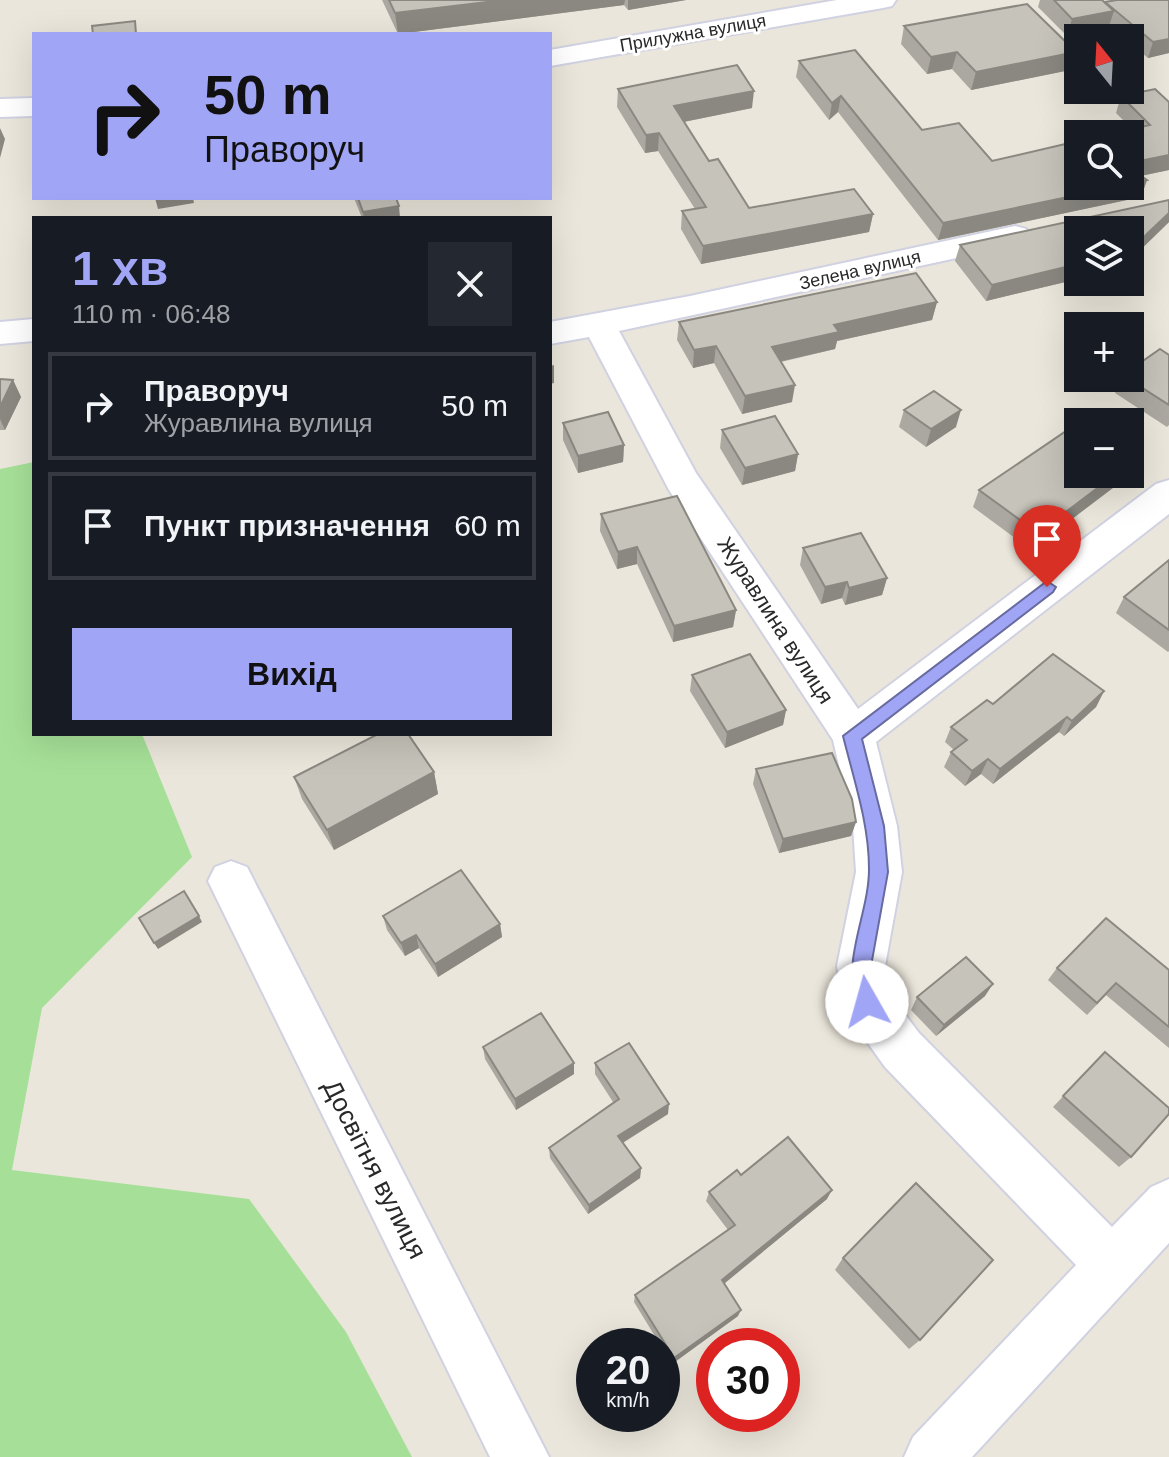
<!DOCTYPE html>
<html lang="uk">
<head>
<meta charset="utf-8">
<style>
	:root { --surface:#171b24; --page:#242831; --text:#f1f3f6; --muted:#9ea1a6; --line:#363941; --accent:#a0a5f5 }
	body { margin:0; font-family:Arial,sans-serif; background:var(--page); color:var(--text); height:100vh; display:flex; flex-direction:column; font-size:30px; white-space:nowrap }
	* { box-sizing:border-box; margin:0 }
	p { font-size:26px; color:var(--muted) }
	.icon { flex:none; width:44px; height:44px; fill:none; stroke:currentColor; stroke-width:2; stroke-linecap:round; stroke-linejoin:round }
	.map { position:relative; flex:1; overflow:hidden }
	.details { position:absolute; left:32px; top:216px; width:520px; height:520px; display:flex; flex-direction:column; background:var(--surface); border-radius:0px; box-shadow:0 8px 32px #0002 }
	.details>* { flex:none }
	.top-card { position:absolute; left:32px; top:32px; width:520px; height:168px; border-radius:0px; box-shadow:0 8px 32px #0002; background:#a0a5f5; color:#111; overflow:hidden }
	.needle { width:52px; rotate:342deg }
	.tools { position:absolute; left:1064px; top:24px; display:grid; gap:16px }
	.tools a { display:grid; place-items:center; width:80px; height:80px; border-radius:0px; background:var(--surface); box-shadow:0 8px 32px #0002; font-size:40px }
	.speed { position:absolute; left:576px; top:1328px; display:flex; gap:16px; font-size:40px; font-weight:700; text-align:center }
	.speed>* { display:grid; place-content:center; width:104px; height:104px; border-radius:50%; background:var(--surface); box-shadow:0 8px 32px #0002; line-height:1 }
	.speed small { font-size:20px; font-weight:400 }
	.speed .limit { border:12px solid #d22; background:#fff; color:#111 }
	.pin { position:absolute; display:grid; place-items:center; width:68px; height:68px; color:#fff; margin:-82px -34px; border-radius:50% 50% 50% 0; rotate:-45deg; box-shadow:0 0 8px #0007 }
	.pin .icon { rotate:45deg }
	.me { position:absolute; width:88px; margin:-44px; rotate:353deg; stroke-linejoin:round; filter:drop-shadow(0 0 6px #0008) }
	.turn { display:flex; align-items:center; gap:28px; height:168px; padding:0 40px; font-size:36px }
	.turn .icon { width:104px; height:104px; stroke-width:2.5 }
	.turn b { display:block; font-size:56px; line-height:68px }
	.round { display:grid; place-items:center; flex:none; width:84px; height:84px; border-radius:0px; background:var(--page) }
	.overview { display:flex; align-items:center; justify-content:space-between; height:136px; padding:0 40px }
	h1 { font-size:48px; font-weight:600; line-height:60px; color:var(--accent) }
	.action { display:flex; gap:16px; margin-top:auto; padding:16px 40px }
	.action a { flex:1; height:92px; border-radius:0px; background:var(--accent); color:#111; font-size:32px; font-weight:600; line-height:92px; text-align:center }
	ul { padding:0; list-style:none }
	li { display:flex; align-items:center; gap:24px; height:108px; margin:0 16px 12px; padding:0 24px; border:4px solid var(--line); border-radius:0px }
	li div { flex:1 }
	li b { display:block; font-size:30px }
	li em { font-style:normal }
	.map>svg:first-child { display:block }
	.green { fill:#a6e098 }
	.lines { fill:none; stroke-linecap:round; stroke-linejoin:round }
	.street-casing { stroke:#d0d1e1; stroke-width:4 }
	.street { fill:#fff; fill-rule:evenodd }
	.wall { fill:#aaa8a0 }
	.shaded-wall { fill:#8b8882 }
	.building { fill:#c6c3ba; stroke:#8b8882; stroke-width:2 }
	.route { fill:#a0a5f5; stroke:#686b9f; stroke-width:2 }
	.labels { text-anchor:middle; stroke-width:6; stroke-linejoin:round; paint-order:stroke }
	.far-street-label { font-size:18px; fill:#292929; stroke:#fff }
	.street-label { font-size:22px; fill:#292929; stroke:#fff }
	.near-street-label { font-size:26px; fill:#292929; stroke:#fff }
</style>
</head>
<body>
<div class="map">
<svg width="1169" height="1457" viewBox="0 0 1169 1457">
	<rect width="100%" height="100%" fill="#ebe6db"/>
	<path class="green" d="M34,462V734H142L192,857L42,1008L12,1170L249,1199L346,1332L412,1457H0V469Z"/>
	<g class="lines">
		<defs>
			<g id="street">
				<path d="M837,0H896L892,6L883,8L550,66V50Z"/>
				<path d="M34,98V116L0,117V99Z"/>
				<path d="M1015,226L1026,229L1031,236L1026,243L619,331L696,473L858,709L1156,484L1169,480V514L876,742L897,826L902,872L885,966L889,993L919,1033L1112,1227L1151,1187L1169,1179V1243L972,1457H904L913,1437L1076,1265L885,1067L850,1018L843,1002L837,966L856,872L853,826L833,740L669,490L589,337L550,344V322L690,296Z"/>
				<path d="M34,319V341L0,344V322Z"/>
				<path d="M231,861L247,867L549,1457H490L208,881L215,867Z"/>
			</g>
		</defs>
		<use href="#street" class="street-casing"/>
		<use href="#street" class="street"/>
	</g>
	<g class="wall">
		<path d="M382,0H686L628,10L624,5L398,34Z"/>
		<path d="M1040,0H1102L1105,3L1169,0V53L1148,58L1130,43V38H1124L1109,25L1108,29L1067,36L1038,7Z"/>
		<path d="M904,26L1076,52L1070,70L971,90L952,69L927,74L901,44Z"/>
		<path d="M799,61L922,130L992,161L1132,129L1116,113L1121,96L1169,102V170L1141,176L1147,180L1141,197L938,240L838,112L829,120L796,77Z"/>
		<path d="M618,89L752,108L684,122L709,161L749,208L873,214L869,232L701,264L681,229L682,211L695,209L658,151L645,153L617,107Z"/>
		<path d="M354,198H396L400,218H362Z"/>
		<path d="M1169,200V222L1130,260V230H1078V279L986,301L955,261L960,245Z"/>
		<path d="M937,302L932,320L837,341L835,349L781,362L792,402L742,414L714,363L693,368L677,340L679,322Z"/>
		<path d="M1169,355V425L1167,427L1115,393L1121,378H1130Z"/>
		<path d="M0,379L13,380L21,397L5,430H0Z"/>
		<path d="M904,410L956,427L926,447L899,427Z"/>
		<path d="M563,423L624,445L623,462L578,473L563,440Z"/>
		<path d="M722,430L798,454L795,471L742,485L720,448Z"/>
		<path d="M1078,474H1128L1126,478L1031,550L973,507L979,490Z"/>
		<path d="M601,514L736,610L733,627L673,642L637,564L617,569L600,531Z"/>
		<path d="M803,548L887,578L882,595L845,605L842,598L821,604L800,565Z"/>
		<path d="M1169,560V651L1168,652L1116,613L1124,597Z"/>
		<path d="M692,675L786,710L783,725L725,748L690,691Z"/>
		<path d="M1104,691L1096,707L1064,736L1059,732L993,784L981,774L965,786L944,767L951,752L954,750L945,742L951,727L993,704Z"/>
		<path d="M756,769L856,822L851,836L779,853L753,784Z"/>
		<path d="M434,772L438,794L334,850L302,799L294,777Z"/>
		<path d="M383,916L500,924L502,937L438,977L419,948L405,956L387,930Z"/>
		<path d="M1057,968L1169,970V1048L1106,995L1087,1015L1048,980Z"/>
		<path d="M985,996L936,1036L911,1010L917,997Z"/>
		<path d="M483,1047L574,1074L516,1110L485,1059Z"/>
		<path d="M1105,1052L1131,1157L1119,1167L1053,1107Z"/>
		<path d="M595,1063L668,1114L623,1143L641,1168L640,1178L588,1214L550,1158L549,1148L613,1102L595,1074Z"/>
		<path d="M741,1175L827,1199L724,1283L738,1316L672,1364L634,1302L635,1295L728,1230L706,1201L709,1192Z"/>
		<path d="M843,1258L920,1340L909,1349L835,1270Z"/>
	</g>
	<g class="shaded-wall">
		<path d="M504,0H625L624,5L398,34L395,13Z"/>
		<path d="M628,0H686L628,10Z"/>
		<path d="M1114,11L1108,29L1067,36L1072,19Z"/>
		<path d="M1169,39V53L1148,58L1153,42Z"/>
		<path d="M957,52L952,69L927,74L931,57Z"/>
		<path d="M1076,52L1070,70L971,90L976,72Z"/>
		<path d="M754,91L752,108L673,124L674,106Z"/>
		<path d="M841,96L838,112L829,120L832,103Z"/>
		<path d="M0,128L5,139L0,158Z"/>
		<path d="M659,133L658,151L645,153L646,135Z"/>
		<path d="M1169,155V170L1130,178V163Z"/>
		<path d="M1147,180L1141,197L938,240L943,223L1121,186H1130V184Z"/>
		<path d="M155,198H193L194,203L158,209Z"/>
		<path d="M399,206L400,218H364L363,212Z"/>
		<path d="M1169,213V222L1130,260V250Z"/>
		<path d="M873,214L869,232L701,264L703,246Z"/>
		<path d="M1078,264V279L986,301L992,285Z"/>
		<path d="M937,302L932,320L837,341L835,349L769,364L772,347L834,325Z"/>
		<path d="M716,346L714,363L693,368L694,350Z"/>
		<path d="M554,365V383L550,384V366Z"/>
		<path d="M13,380L21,397L5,430L0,419V407Z"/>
		<path d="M795,385L792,402L742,414L745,396Z"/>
		<path d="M961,410L956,427L926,447L931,429Z"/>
		<path d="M624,445L623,462L578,473V456Z"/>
		<path d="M798,454L795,471L742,485L745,468Z"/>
		<path d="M1116,474H1128L1126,478L1031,550L1038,533Z"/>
		<path d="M637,547V564L617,569L618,552Z"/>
		<path d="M887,578L882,595L845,605L849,588Z"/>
		<path d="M847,582L842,598L821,604L825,587Z"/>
		<path d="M736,610L733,627L673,642L674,626Z"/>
		<path d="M1104,691L1096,707L1064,736L1072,721Z"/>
		<path d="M786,710L783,725L725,748L727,732Z"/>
		<path d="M1067,717L1059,732L993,784L1000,769Z"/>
		<path d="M988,759L981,774L965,786L972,771Z"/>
		<path d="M434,772L438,794L334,850L327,830Z"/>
		<path d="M856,822L851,836L779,853L783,839Z"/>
		<path d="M199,916L202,922L158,949L154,943Z"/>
		<path d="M500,924L502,937L438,977L435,964Z"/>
		<path d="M416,935L419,948L405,956L401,943Z"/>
		<path d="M993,984L985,996L936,1036L944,1025Z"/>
		<path d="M574,1063V1074L516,1110L515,1099Z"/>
		<path d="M669,1104L668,1114L617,1146L618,1136Z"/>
		<path d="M641,1168L640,1178L588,1214L589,1205Z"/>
		<path d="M832,1190L827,1199L719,1288L722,1280Z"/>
		<path d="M741,1310L738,1316L672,1364L674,1358Z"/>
	</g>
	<g class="building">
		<path d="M389,0H504L395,13Z"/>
		<path d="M1054,0H1102L1114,11L1072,19Z"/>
		<path d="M1117,0H1169V39L1153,42L1105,2Z"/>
		<path d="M1027,4L1076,52L976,72L957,52L931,57L904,26Z"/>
		<path d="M135,21L136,34H93L92,26Z"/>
		<path d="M855,50L922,130L959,123L992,161L1078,141V186H1121L943,223L841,96L832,103L799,61Z"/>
		<path d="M737,65L754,91L674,106L709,161L718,159L749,208L854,189L873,214L703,246L682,211L706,207L659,133L646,135L618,89Z"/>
		<path d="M1155,89L1169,102V155L1130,163V134H1110L1150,125L1121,96Z"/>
		<path d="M1130,168L1147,180L1130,184Z"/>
		<path d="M358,198H396L399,206L363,212Z"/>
		<path d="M1169,200V213L1130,250V230H1078V264L992,285L960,245Z"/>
		<path d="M916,273L937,302L834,325L839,332L772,347L795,385L745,396L716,346L694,350L679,322Z"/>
		<path d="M1160,349L1169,355V405L1127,378H1130V370Z"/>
		<path d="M0,379L13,380L0,407Z"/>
		<path d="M934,391L961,410L931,429L904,410Z"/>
		<path d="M608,412L624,445L578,456L563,423Z"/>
		<path d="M775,416L798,454L745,468L722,430Z"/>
		<path d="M1078,423V474H1116L1038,533L979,490Z"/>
		<path d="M677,496L736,610L674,626L637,547L618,552L601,514Z"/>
		<path d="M861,533L887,578L849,588L847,582L825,587L803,548Z"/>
		<path d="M1169,560V630L1124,597Z"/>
		<path d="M750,654L786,710L727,732L692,675Z"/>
		<path d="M1053,654L1104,691L1072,721L1067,717L1000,769L988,759L972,771L951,752L967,740L951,727L987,700L993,704Z"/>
		<path d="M378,734H408L434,772L327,830L294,777Z"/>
		<path d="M832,753L852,799L856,822L783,839L756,769Z"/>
		<path d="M461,870L500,924L435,964L416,935L401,943L383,916Z"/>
		<path d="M184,891L199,916L154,943L139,918Z"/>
		<path d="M1106,918L1169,970V1027L1116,983L1097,1003L1057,968Z"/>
		<path d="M966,957L993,984L944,1025L917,997Z"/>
		<path d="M541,1013L574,1063L515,1099L483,1047Z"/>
		<path d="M629,1043L669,1104L618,1136L641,1168L589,1205L549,1148L619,1099L595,1063Z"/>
		<path d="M1105,1052L1169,1108V1114L1131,1157L1063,1096Z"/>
		<path d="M788,1137L832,1190L722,1280L741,1310L674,1358L635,1295L735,1225L709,1192L737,1170L741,1175Z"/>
		<path d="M916,1183L993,1260L920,1340L843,1258Z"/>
	</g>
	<path class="route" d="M1047,581L1056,587L1053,592L862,739L884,826L888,872L871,966L877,1002L874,1009L867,1011L859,1009C839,962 869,916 869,869C869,824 854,780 843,736Z"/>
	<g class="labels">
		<g class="far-street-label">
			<text transform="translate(693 33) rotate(-10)" y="6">Прилужна вулиця</text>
			<text transform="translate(860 270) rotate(-13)" y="6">Зелена вулиця</text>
		</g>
		<g class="street-label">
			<text transform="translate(776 620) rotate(57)" y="8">Журавлина вулиця</text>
		</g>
		<g class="near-street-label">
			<text transform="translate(375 1169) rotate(63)" y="9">Досвітня вулиця</text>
		</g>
	</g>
</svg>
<div class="tools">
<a><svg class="needle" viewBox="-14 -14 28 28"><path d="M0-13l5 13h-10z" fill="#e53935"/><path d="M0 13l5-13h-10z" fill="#9ea1a6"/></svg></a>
<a><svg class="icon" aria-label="search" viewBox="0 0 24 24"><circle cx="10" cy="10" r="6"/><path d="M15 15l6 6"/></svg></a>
<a><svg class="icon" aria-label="layers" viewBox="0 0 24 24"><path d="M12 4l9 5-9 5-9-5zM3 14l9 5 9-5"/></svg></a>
<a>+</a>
<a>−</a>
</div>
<div class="speed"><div>20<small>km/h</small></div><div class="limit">30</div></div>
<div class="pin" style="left:1047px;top:587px;background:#d93025"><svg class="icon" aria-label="arrive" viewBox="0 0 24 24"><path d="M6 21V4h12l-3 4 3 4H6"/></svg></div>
<svg class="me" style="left:867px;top:1002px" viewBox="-20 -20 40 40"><circle r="19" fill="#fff"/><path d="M0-13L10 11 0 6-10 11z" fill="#a0a5f5"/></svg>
<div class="top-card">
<div class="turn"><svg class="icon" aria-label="right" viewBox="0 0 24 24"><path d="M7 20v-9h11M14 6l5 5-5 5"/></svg><div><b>50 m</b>Праворуч</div></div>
</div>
<section class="details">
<div class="overview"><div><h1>1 хв</h1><p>110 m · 06:48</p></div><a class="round"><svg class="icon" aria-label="close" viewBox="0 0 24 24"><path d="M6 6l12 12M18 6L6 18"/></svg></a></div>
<ul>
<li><svg class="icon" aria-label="right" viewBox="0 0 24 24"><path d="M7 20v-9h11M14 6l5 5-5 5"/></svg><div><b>Праворуч</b><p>Журавлина вулиця</p></div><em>50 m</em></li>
<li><svg class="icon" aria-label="arrive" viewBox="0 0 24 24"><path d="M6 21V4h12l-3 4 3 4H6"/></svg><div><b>Пункт призначення</b></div><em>60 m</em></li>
</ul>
<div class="action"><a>Вихід</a></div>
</section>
</div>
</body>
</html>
